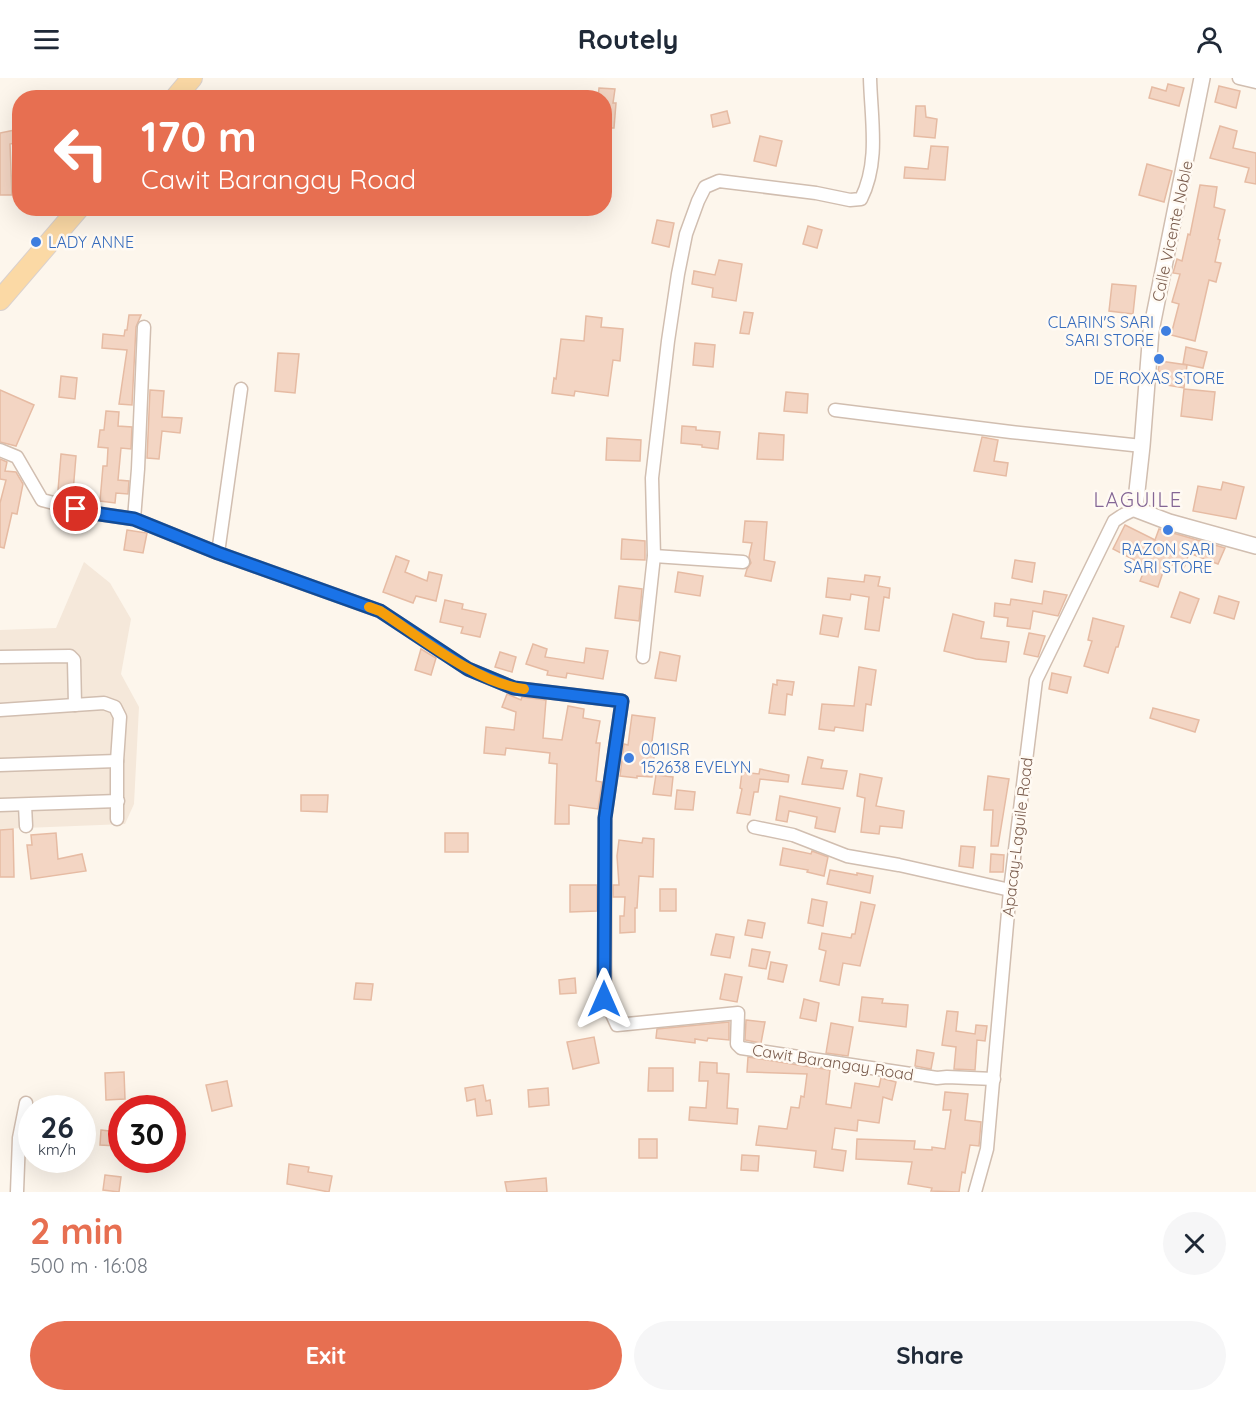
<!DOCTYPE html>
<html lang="en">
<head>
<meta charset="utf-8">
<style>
	:root { --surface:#fff; --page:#f6f6f7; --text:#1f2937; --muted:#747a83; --accent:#e76f51 }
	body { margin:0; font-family:Quicksand,sans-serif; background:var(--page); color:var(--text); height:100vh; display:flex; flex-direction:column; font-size:22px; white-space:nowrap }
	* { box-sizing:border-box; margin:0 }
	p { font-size:20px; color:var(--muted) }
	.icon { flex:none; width:33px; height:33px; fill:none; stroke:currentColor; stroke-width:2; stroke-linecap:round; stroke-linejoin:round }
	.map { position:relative; height:1114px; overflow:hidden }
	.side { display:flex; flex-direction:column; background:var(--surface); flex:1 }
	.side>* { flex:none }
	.banner { position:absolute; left:12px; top:12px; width:600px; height:126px; border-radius:24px; box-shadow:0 6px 24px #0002; background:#e76f51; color:#fff; overflow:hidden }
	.speed { position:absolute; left:18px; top:1017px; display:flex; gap:12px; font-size:30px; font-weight:700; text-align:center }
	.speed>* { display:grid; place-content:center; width:78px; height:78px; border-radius:50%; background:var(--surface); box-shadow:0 6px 24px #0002; line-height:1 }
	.speed small { font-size:15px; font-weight:400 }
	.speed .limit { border:9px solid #d22; background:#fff; color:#111 }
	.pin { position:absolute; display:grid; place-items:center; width:51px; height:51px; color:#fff; margin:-26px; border:3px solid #fff; border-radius:50%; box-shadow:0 2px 6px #0007 }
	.me { position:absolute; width:66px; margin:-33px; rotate:0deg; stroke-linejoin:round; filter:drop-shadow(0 0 4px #0008) }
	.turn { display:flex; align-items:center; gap:21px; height:126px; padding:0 30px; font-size:27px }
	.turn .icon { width:78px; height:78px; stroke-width:2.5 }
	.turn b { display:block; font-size:42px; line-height:51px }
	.round { display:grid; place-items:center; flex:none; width:63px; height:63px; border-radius:32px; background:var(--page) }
	.overview { display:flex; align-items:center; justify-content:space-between; height:102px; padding:0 30px }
	h1 { font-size:36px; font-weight:700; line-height:45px; color:var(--accent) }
	.primary-button { display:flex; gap:12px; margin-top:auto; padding:12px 30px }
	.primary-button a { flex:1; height:69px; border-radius:36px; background:var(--accent); color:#fff; font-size:24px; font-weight:700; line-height:69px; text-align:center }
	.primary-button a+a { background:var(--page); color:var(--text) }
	header { display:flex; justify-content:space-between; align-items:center; height:78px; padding:0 30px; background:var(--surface); font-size:27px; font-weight:700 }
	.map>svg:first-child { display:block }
	.residential { fill:#f5e8da }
	.building { fill:#f3d5c3; stroke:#e6bba3; stroke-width:1.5 }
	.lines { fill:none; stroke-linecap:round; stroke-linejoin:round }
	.minor-casing { stroke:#d1beb0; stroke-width:15 }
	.tertiary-casing { stroke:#d1beb0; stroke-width:18 }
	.primary-casing { stroke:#dad1cd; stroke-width:22 }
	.minor { stroke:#fff; stroke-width:12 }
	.tertiary { stroke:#fff; stroke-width:15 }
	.primary { stroke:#fbd9a5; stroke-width:20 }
	.route-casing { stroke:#114b97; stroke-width:15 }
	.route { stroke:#1a73e8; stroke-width:10 }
	.slow { stroke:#f59e0b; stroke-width:10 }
	.shop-dot { fill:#3f7fe0; stroke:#fffaf3; stroke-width:2 }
	.labels { text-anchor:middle; stroke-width:5; stroke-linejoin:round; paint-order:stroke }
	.street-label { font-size:16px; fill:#7a5c4d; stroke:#fffaf3 }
	.shop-label { font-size:16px; fill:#366cbe; stroke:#fffaf3; text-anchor:start }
	.quarter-label { font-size:20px; letter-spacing:1.5px; fill:#846695; stroke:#fffaf3 }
</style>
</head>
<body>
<header><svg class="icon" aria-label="menu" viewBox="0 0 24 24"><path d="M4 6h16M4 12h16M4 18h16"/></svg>Routely<svg class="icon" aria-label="person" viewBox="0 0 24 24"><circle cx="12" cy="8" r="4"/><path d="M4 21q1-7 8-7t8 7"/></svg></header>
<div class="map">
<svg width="1256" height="1114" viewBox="0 0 1256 1114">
	<rect width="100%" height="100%" fill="#fdf6ec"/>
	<path class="residential" d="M84,484L110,505L131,541L121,596L139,629L134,726L125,746L0,751V552L56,550Z"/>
	<g class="building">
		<path d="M1168,6L1184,10L1179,28L1149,20L1152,9L1166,13Z"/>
		<path d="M1219,8L1240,13L1236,30L1215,24Z"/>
		<path d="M599,10L615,11L613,25H616L614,50H604V20H598Z"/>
		<path d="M916,28H925L926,39L937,41L935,60L914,58Z"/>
		<path d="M727,33L730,45L713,49L711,37Z"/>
		<path d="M1220,48L1237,53L1233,70L1256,75V106L1245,104L1249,90L1210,80Z"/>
		<path d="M20,51V64L10,66L12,117H0V55Z"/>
		<path d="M760,58L782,63L776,88L754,83Z"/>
		<path d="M931,68L948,69L945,102L904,100L905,89L928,91Z"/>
		<path d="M1147,86L1172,93L1164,124L1139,117Z"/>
		<path d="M1200,107L1217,109L1214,129L1225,132L1218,161L1220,162L1215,184L1221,185L1216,204L1209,202L1195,263L1171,257L1179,226L1172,224L1180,196L1173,195L1177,181L1182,183L1188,156L1190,157Z"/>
		<path d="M657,142L674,145L669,169L652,165Z"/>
		<path d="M808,148L822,152L817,170L803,166Z"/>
		<path d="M719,182L742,186L736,223L712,219L713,210L692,206L694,193L715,197Z"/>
		<path d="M1112,206L1136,208L1133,236L1109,233Z"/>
		<path d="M744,234L753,235L749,256L740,255Z"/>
		<path d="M129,237H141L136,249L132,327L119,326L127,272L102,270L103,256L124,258L125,252H127Z"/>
		<path d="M586,238L602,240L601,249L623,251L620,283L613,282L608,318L575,313L574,318L552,315L554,300L556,301L561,261L584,263Z"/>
		<path d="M695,265L715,267L713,289L693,287Z"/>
		<path d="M1186,269L1207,274L1203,290L1183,286Z"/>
		<path d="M278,275L299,276L295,315L275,313Z"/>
		<path d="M1160,283L1187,287L1184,310L1160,306L1162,294L1158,293Z"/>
		<path d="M61,298L77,300L75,321L59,319Z"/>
		<path d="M1184,311L1215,314L1212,342L1181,338Z"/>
		<path d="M0,312L34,327L16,368L0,364Z"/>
		<path d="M150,312L164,313L162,339L182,340L180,355L162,353L159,381L147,380Z"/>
		<path d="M786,314L808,316L807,335L784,333Z"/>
		<path d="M106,333L119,334L118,348L132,349L131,371L121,370L118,402L129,403L128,416L116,415L115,425L100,423L103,388H107L108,370L98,369L100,352H104Z"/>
		<path d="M682,348L696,349V352L720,354L718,371L702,369V367L681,365Z"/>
		<path d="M759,355L784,357L783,382L757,381Z"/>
		<path d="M982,359L998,362L994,383L1008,385L1006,398L974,393Z"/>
		<path d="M607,360L641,362L640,383L606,382Z"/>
		<path d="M61,376L76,378L73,414L58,412Z"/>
		<path d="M0,381L7,384L5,393L16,394L23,406L17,436L12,435L4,470L0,469V425L6,402L0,401Z"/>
		<path d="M1223,404L1244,409L1236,441L1193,433L1198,408L1221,412Z"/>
		<path d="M745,443L767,444L764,482L775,484L771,503L745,498L747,491L751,485L749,479L752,465L743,464Z"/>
		<path d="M1125,447L1155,462L1159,451L1225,470L1218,486L1189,475L1184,490L1166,485L1158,509L1140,503L1146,488L1113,471Z"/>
		<path d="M127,452L147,455L143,475L124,472Z"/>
		<path d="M622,461L645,463V482L621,481Z"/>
		<path d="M396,478L409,483L405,494L427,503L429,494L442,497L436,523L416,518L413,525L383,514Z"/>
		<path d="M1015,482L1035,485L1032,504L1012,500Z"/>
		<path d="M678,494L703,498L700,518L675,514Z"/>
		<path d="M865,497L880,499L878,508L890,510L889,520L884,519L879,553L865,551L869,519L851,516L850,522L826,519L828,500L864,504Z"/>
		<path d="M619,508L642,511L639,543L615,540Z"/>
		<path d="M1044,513L1067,517L1058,538L1033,533L1030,551L1007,548L1008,540L994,538L995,525L1010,527L1011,521L1042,526Z"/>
		<path d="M1180,514L1199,521L1190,545L1171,539Z"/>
		<path d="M1219,518L1239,524L1234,541L1214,535Z"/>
		<path d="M445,522L463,526L462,531L486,536L480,559L461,555L463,549L440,544Z"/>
		<path d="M953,536L984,544L981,560L1009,564L1006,584L976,581L944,573Z"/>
		<path d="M823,537L842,540L838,559L820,556Z"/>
		<path d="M1093,540L1124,548L1118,569H1116L1108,595L1084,588L1092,563L1088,562Z"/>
		<path d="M1029,555L1045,558L1038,579L1024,576Z"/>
		<path d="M533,566L547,571L545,579L584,585L586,570L608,573L603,601L567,595L566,600L547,597L548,593L526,586Z"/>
		<path d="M421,571L436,580L431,597L415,592Z"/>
		<path d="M500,574L516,579L512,594L495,589Z"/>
		<path d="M660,574L680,578L676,603L655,600Z"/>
		<path d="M859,589L876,592L871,627L866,626L863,653L835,649L834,653L819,651L822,626L854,628Z"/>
		<path d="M1052,595L1071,599L1067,615L1049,611Z"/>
		<path d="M777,602L794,604L792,617L787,616L785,637L769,635L773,606L777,607Z"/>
		<path d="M507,616L521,622L522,619L546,622L543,660L562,662L568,628L584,631L583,640L600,643L596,665H600L596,703L602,704L598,731L569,727V746H555L557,686L549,685L550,675L506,670L505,677L484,675L486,649L514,652L516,634L502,629Z"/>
		<path d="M1153,630L1199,642L1195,654L1150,640Z"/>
		<path d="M632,637L655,640L651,671H655L652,699L637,698V700L620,698L624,666L628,667Z"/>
		<path d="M808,679L823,682L821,690L847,693L843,711L802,706Z"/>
		<path d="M760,691L789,697L788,704L760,701L758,714H754L750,737L737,735L742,711L740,710L742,694L759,696Z"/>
		<path d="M860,696L882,700L876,728L904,733L902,750L880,748L879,756L861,754L865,720L857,718Z"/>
		<path d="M656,697L673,699L671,718L653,716Z"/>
		<path d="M988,698L1009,701L998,768H991L993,732H984Z"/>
		<path d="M677,712L695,714L693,732L675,731Z"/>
		<path d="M301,717H328L327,734L301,733Z"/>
		<path d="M780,718L840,730L835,754L815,750L817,739L789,733L787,744L776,742Z"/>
		<path d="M13,751L14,799H0V752Z"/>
		<path d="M56,755L58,781L82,776L86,793L31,801L27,767H32L31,757Z"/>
		<rect x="445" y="755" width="23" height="19"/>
		<path d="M643,760L654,761L653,799L639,798L637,830H635V854L620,855V838H624L625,819H613V807H619L617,778L619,762L642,765Z"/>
		<path d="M961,768L975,769L973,790L959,788Z"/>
		<path d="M783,770L811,776L812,773L828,779L824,798L807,794L808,792L780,787Z"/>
		<path d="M991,776L1004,777L1003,794H990Z"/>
		<path d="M830,792L857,797V795L873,798L870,815L827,806Z"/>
		<path d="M570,807H597V833L570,834Z"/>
		<rect x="660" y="811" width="16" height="22"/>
		<path d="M812,821L827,824L823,848L808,845Z"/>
		<path d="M861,824L875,827L860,888L843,885L839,907L820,903L826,873L819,871L822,855L851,860L852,856H855Z"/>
		<path d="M748,842L765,845L762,860L745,857Z"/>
		<path d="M716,856L734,859L730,880L711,877Z"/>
		<path d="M752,871L770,874L766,891L749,888Z"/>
		<path d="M771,884L787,887L783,904L768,901Z"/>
		<path d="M725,896L742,899L737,924L720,921Z"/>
		<path d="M575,900L576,915L560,916L559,902Z"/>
		<path d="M356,905L373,906L371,922L354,921Z"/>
		<path d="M862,919L883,921L882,925L908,927L906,949L859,943Z"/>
		<path d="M804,921L819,925L816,943L800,940Z"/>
		<path d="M947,933L958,934L956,953L975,956L976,947L987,948L985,963L977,962L975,992L954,991L956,969L942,967Z"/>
		<path d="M746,942L765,944L761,965L745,962Z"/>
		<path d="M729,944V962L708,960L707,963L695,961V965L656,960L657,951Z"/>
		<path d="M831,945L853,949L848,978L826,975Z"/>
		<path d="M594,959L599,985L573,991L567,964Z"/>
		<path d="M917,972L934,975L931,991L915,988Z"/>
		<path d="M748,979L830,992L826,1026L851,1030L855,1005L879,1009L881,1000L896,1004L892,1022L883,1019L879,1045L858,1042L857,1053L835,1050L832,1071L846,1073L843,1093L814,1089L816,1073L756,1067L759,1048L787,1051L791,1029L799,1030L801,1018L804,1019L807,996L747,994Z"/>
		<path d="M700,984L717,985V995L729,996L727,1030L738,1031L737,1046L689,1042L690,1029L706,1030L708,1003H699Z"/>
		<path d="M649,990H673V1013H648Z"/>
		<path d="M124,994L125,1021L106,1022L105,995Z"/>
		<path d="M227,1003L232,1028L212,1033L206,1007Z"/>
		<path d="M483,1007L486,1023L490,1022L492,1036L477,1038L475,1021L467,1023L465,1010Z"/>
		<path d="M548,1010L549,1027L529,1029L528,1012Z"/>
		<path d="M945,1014L968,1016L965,1042L981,1044L979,1068L970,1067L965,1095L962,1094L959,1114L931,1113L932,1110L908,1106L912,1084L856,1081L857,1061L915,1063L914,1071L932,1072V1069L945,1071L951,1032H943Z"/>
		<path d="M101,1052L118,1054L117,1068L100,1067Z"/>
		<rect x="639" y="1061" width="18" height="19"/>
		<path d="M742,1077L759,1078L758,1093L741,1092Z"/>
		<path d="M289,1086L309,1089L308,1094L332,1098L329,1114L287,1106Z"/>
		<path d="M105,1097L121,1099L119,1114L103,1112Z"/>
		<path d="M546,1100L547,1114H507L505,1104Z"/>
	</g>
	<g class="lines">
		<defs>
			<g id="minor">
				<path d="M1239,0L1256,4"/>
				<path d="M835,332L1011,354L1142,368"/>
				<path d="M0,372L17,379L42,422L93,435L134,441L218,475L380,533L468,591L514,610L622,623L605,740V921L617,947L738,935L737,966L741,970L937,1000L947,999L994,1001"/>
				<path d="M134,441L138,391L144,249"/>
				<path d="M218,475L241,311"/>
				<path d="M654,478L743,484"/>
				<path d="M0,579L70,578L74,582L75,627"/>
				<path d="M643,579L654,478L652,400L668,263L678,196L686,156L698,123L705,109L719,103L816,115L850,122L861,121C880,83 871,41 870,0"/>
				<path d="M0,632L104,625L115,629L120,639L117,683V741"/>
				<path d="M0,687L117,683"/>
				<path d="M0,727L118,723"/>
				<path d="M25,727L26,748"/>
				<path d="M754,749L793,757L847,778L899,787L1010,812"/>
				<path d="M17,1114L19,1060L26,1025"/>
				<path d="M975,1114L987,1071L1010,812L1036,602L1114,443L1123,437L1135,431"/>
			</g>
			<path id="tertiary" d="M1202,0L1151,253L1142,368L1135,431L1169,444L1256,468"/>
			<g id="primary">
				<path d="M175,20L192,0"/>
				<path d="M0,222L79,130"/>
			</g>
		</defs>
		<use href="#minor" class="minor-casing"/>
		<use href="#tertiary" class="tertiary-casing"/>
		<use href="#primary" class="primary-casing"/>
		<use href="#minor" class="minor"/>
		<use href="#tertiary" class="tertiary"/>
		<use href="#primary" class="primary"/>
	</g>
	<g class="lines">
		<defs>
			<path id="route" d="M76,431L93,435L134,441L218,475L380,533L468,591L514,610L622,623L605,740L604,921"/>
		</defs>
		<use href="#route" class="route-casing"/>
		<use href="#route" class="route"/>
		<path class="slow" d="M369,529L380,533C420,559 476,605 524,611"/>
	</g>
	<g class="shop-dot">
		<circle cx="36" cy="164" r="6"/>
		<circle cx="1166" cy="253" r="6"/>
		<circle cx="1159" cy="281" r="6"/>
		<circle cx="1168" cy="452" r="6"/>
		<circle cx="629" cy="680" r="6"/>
	</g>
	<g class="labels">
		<g class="street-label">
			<text transform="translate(1172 153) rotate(-78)" y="6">Calle Vicente Noble</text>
			<text transform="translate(1017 759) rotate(-83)" y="6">Apacay-Laguile Road</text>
			<text transform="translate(833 984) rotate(9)" y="6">Cawit Barangay Road</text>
		</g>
		<g class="shop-label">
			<text x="48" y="170">LADY ANNE</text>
			<text x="1154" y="250" text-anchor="end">CLARIN'S SARI<tspan x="1154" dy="18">SARI STORE</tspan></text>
			<text x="1159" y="306" text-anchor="middle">DE ROXAS STORE</text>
			<text x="1168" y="477" text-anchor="middle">RAZON SARI<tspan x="1168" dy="18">SARI STORE</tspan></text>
			<text x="641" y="677">001ISR<tspan x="641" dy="18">152638 EVELYN</tspan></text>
		</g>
		<g class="quarter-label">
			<text x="1138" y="429">LAGUILE</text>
		</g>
	</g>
</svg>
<div class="speed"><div>26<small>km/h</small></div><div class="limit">30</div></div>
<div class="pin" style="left:76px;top:431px;background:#d93025"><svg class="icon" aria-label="arrive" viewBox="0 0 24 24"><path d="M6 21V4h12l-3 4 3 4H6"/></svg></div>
<svg class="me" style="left:604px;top:921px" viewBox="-20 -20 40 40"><path d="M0-17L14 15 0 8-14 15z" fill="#1a73e8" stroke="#fff" stroke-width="4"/></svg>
<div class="banner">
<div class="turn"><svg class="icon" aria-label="left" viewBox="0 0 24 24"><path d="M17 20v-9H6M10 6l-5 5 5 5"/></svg><div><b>170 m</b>Cawit Barangay Road</div></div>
</div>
</div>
<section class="side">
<div class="overview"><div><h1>2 min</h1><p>500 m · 16:08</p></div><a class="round"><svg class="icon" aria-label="close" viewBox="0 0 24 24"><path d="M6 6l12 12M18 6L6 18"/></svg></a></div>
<div class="primary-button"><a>Exit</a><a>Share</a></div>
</section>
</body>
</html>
